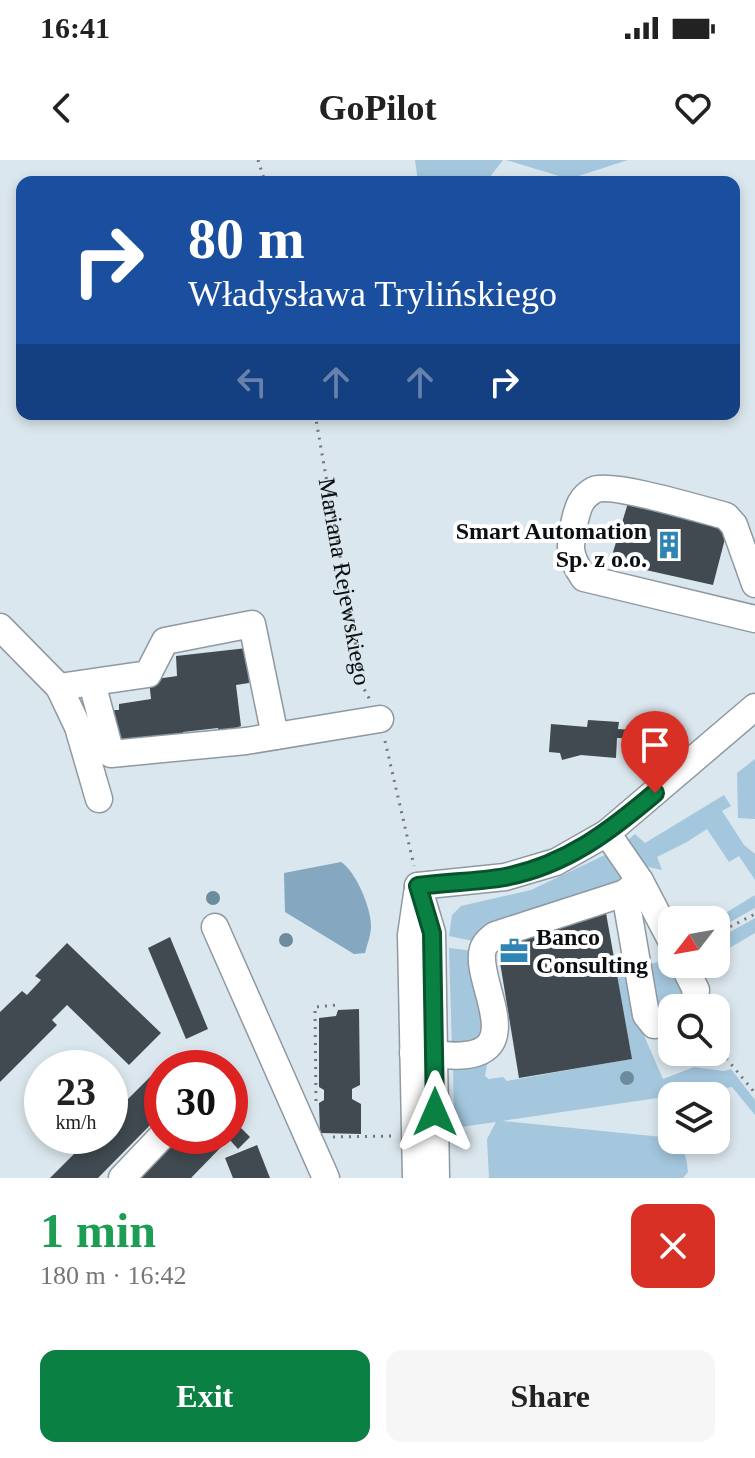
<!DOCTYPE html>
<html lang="en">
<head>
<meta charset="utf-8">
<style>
	:root { --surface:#fff; --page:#f6f6f6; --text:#222; --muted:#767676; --accent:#0b8043 }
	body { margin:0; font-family:Georgia,serif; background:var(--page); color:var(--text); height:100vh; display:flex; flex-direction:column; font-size:30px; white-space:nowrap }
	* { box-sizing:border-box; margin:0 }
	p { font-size:26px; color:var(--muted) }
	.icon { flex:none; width:44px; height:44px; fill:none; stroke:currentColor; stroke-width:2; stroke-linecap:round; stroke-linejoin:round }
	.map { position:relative; height:1018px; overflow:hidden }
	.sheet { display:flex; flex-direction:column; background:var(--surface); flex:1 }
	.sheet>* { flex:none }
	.guide { position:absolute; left:16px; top:16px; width:724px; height:244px; border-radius:16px; box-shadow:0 4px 12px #0003; background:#1a4fa0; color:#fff; overflow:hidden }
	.needle { width:52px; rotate:239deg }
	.controls { position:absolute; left:658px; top:746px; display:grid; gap:16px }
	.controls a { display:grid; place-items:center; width:72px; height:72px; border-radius:16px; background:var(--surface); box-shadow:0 4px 12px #0003; font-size:40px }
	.speed { position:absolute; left:24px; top:890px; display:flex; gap:16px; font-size:40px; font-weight:700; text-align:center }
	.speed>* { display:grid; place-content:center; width:104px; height:104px; border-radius:50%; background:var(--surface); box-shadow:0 4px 12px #0003; line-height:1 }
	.speed small { font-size:20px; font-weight:400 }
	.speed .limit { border:12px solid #d22; background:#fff; color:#111 }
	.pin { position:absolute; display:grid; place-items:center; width:68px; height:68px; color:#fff; margin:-82px -34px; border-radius:50% 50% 50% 0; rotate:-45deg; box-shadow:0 0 8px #0007 }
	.pin .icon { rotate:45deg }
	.me { position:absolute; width:88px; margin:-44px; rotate:0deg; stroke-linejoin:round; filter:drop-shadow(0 0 6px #0008) }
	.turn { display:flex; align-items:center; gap:28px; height:168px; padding:0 40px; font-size:36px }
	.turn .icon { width:104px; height:104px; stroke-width:2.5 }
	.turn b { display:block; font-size:56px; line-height:68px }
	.lanes { display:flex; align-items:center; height:76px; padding:0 40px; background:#0003; justify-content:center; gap:40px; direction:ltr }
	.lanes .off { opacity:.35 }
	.round { display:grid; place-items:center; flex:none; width:84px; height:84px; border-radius:16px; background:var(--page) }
	.head { display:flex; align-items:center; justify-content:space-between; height:136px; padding:0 40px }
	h1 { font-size:48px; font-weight:700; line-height:60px; color:#1e9e55 }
	.cta { display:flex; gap:16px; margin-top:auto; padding:16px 40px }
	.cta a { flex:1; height:92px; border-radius:16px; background:var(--accent); color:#fff; font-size:32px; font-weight:700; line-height:92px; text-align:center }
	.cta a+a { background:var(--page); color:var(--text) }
	.status { display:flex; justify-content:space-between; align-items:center; height:56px; padding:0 40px; background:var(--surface); direction:ltr }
	.status svg { height:22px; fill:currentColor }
	header { display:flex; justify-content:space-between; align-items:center; height:104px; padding:0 40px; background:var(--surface); font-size:36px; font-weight:700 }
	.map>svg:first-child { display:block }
	.green { fill:#a4c7de }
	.water { fill:#85a8c0 }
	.building { fill:#404a50 }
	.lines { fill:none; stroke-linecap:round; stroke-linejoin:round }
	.minor-casing { stroke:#8f99a1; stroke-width:29 }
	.path { stroke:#6f777b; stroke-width:3; stroke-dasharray:2 6; stroke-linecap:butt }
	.minor { stroke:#fff; stroke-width:26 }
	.tree { fill:#6c8b9c }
	.route-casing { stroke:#07532c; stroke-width:20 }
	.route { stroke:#0b8043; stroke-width:14 }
	.labels { text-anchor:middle; stroke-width:8; stroke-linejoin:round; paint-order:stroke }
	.poi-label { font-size:24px; font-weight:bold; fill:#0b0f11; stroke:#fff; text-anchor:end }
	.street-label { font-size:24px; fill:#0b0f11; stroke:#fff }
</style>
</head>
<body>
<div class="status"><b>16:41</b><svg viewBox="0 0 49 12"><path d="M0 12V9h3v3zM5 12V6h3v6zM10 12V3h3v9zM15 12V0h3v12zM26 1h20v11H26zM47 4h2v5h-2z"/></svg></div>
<header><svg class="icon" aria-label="back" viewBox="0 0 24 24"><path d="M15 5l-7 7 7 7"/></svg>GoPilot<svg class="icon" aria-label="heart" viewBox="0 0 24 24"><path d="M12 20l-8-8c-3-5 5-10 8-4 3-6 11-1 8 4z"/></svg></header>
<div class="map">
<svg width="755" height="1018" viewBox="0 0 755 1018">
	<rect width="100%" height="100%" fill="#dbe7ee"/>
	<g class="green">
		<path d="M415,0H503L486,22H418Z"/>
		<path d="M506,0H628L569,19Z"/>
		<path d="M755,599V659L738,658L737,613Z"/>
		<path d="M724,635L731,646L722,651L744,685L755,694V720L739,696L729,702L707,669L687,682L657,697L662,710L644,706L628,680L635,674L645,683Z"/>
		<path d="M609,693L621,710L620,723L478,782L449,776L452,755L461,746L531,730Z"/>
		<path d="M755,735V748L716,770V760H714Z"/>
		<path d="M755,758V773L716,796V780Z"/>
		<path d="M449,788L475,791L486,876L452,888Z"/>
		<path d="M670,798L686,829L682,848H672V853L655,849L644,806Z"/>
		<path d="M617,817H631L639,864L663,919L694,907L724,911L731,909L755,940V955L732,927L502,961L672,978C684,983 687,999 688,1012L683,1018H489L487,979L496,962L454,968L453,904L494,895L487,905L485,916L489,919L503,917L507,921L631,899Z"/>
	</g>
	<path class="water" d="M341,702C356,711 372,750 371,767C371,775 367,785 365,793L354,794L285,752L284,713Z"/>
	<g class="building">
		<path d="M628,343L728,367L713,425L610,402Z"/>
		<path d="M247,488L249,523L236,525L241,566L219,574L218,568L183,572L184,578L118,585L114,550H119V544L151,539L149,520L177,516L176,496Z"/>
		<path d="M650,553L666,571L634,599L629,594L630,578H617L616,598L581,595L562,600L560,593L549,592L551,564L587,567L588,560L619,562L618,569L631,570Z"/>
		<path d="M606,753L632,899L519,918L497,784Z"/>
		<path d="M170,777L208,869L186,879L148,788Z"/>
		<path d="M67,783L161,873L129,905L67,845L52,860L57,865L0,922V852L22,831L27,835L41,820L35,816Z"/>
		<path d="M359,849L360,925L352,929V939L361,944V974L320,973L319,943L324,940V930L319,927V858L336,856L338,850Z"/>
		<path d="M159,908L162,911V953L98,1018H50L92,976H110V957Z"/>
		<path d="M230,957L250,977L238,989L229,979L191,1018H138L180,976H230Z"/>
		<path d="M257,985L270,1018H233L225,998Z"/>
	</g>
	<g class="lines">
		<defs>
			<g id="minor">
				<path d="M755,424L734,365L726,356C703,350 611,322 594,330C581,337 578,347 575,360C569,387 568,395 584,418L755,459"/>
				<path d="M0,467L59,527L78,567L99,639"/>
				<path d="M92,523L111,594L246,581L380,559"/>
				<path d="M59,527L148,514L165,481L252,464L275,576"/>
				<path d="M607,673L640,721L672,782"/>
				<path d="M640,721L625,733L646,855L654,865L672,863"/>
				<path d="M418,726L505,717L556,702L607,673L755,547"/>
				<path d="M418,726L432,773L436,1018"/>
				<path d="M215,767L326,1018"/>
				<path d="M683,804L696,830L693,848"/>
				<path d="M413,893C432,893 457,899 476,893C519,879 474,817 483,789C485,783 490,779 495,775L625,733"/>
				<path d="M122,1018L162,976"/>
				<path d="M416,1018L411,775L417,734"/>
			</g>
		</defs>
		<use href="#minor" class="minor-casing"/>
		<g class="path">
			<path d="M258,0L265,22"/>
			<path id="s1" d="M315,254L363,527L370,540"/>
			<path d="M385,581L414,706"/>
			<path d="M716,774L755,754"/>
			<path d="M716,886L755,933"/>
			<path d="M316,941L315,847L337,845"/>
			<path d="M333,977L394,976"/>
		</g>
		<use href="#minor" class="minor"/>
	</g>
	<g class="tree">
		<circle cx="213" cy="738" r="7"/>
		<circle cx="286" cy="780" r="7"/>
		<circle cx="627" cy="918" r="7"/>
	</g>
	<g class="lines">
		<defs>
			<path id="route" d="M435,952L432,773L418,726C447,722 477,722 505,717C566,705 609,672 655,633"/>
		</defs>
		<use href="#route" class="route-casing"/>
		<use href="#route" class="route"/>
	</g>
	<defs>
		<symbol id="building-bare" viewBox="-9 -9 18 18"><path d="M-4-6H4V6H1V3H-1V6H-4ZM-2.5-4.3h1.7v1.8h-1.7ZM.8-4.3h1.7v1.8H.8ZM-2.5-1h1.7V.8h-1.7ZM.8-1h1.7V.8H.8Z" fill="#2e84b3" stroke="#fff" stroke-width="2.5" paint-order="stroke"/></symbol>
		<symbol id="office-bare" viewBox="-9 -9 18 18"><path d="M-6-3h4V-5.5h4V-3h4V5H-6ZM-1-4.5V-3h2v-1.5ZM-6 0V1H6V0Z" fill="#2e84b3" stroke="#fff" stroke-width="2.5" paint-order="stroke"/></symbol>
	</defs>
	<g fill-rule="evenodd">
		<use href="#building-bare" x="649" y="365" width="40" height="40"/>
		<use href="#office-bare" x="494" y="771" width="40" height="40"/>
	</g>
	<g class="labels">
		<g class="poi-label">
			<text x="647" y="379">Smart Automation<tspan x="647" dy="28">Sp. z o.o.</tspan></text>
			<text x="536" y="785" text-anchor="start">Banco<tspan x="536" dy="28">Consulting</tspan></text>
		</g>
		<g class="street-label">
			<text dy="8" stroke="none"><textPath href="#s1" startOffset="170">Mariana Rejewskiego</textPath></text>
		</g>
	</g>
</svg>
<div class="controls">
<a><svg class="needle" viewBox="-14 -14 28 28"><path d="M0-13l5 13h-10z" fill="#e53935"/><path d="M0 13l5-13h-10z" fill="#767676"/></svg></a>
<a><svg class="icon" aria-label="search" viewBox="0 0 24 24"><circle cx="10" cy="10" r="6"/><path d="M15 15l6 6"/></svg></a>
<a><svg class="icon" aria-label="layers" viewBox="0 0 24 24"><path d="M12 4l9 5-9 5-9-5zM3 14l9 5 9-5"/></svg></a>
</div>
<div class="speed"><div>23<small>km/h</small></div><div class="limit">30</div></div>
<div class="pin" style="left:655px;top:633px;background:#d93025"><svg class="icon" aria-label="arrive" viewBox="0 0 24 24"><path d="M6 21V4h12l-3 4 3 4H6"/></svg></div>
<svg class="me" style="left:435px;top:952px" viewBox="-20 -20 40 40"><path d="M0-17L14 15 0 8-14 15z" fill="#0b8043" stroke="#fff" stroke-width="4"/></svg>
<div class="guide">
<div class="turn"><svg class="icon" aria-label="right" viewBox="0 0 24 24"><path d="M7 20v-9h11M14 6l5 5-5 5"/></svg><div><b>80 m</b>Władysława Trylińskiego</div></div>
<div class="lanes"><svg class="icon off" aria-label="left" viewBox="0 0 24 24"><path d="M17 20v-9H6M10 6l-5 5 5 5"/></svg><svg class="icon off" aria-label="ahead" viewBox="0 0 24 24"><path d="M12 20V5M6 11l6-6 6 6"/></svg><svg class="icon off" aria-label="ahead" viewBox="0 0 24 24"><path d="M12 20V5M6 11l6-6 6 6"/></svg><svg class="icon" aria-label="right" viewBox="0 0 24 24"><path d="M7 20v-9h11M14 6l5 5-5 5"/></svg></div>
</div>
</div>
<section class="sheet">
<div class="head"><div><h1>1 min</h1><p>180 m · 16:42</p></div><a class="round" style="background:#d93025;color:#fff"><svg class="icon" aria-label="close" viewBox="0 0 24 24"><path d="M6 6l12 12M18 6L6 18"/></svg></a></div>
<div class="cta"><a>Exit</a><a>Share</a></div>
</section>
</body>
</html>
